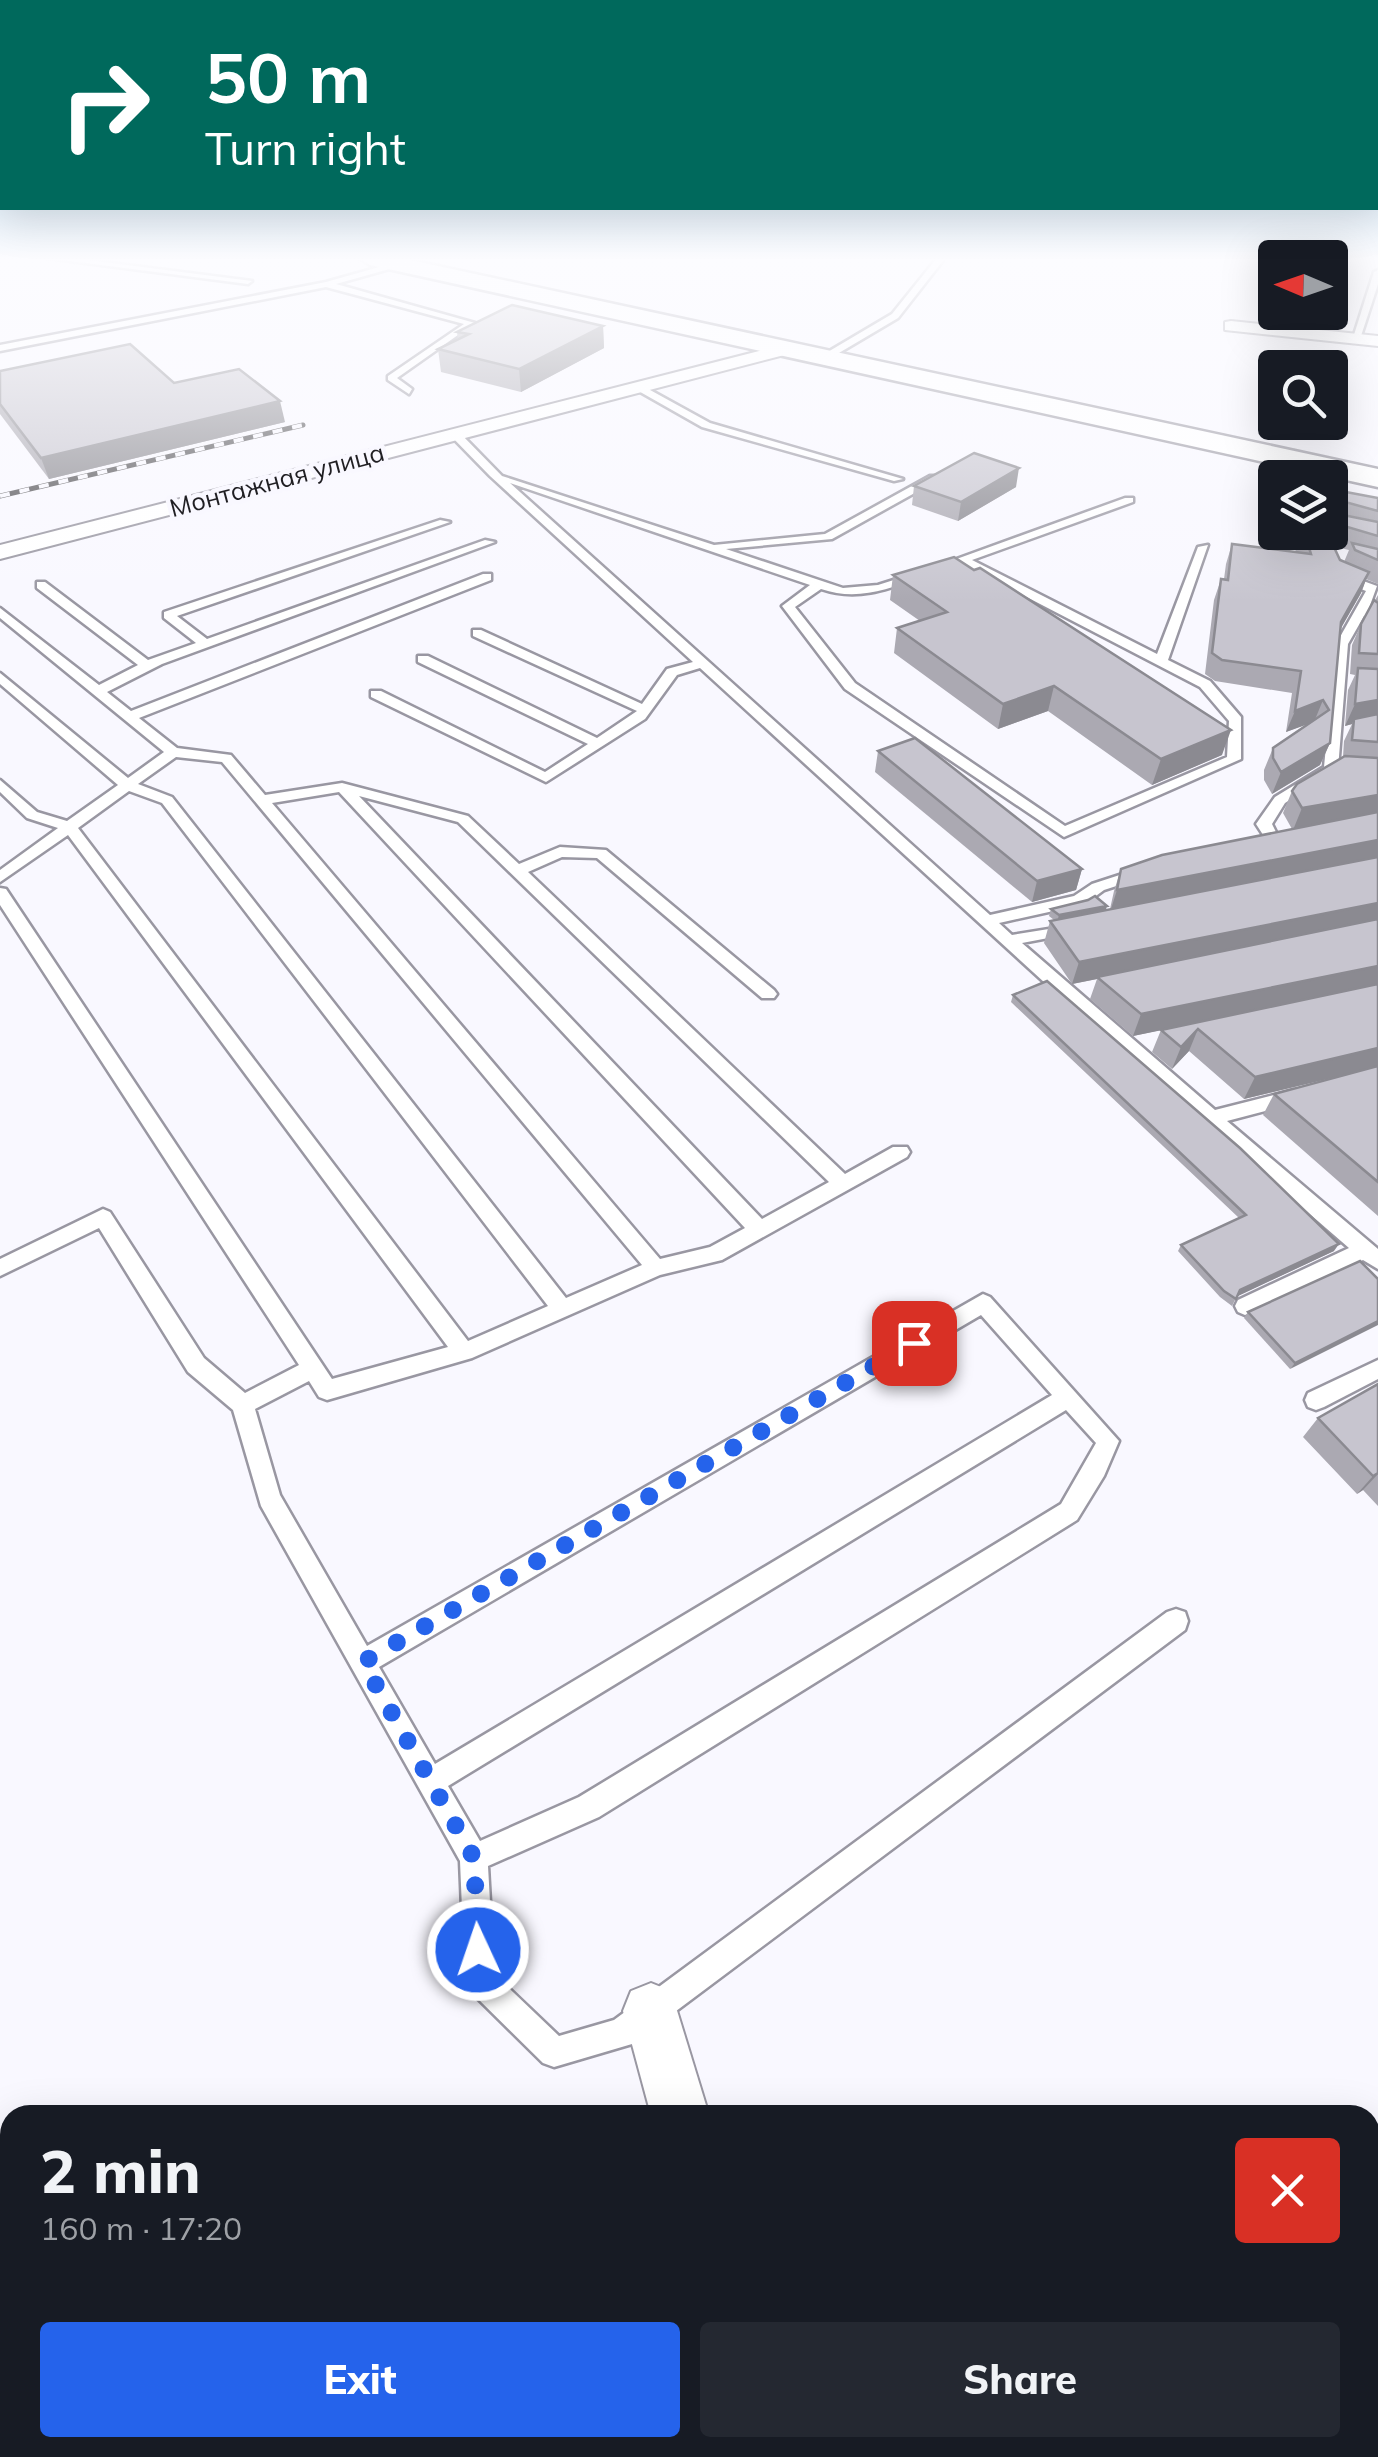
<!DOCTYPE html>
<html lang="en">
<head>
<meta charset="utf-8">
<style>
	:root { --surface:#171b24; --page:#242831; --text:#f1f3f6; --muted:#9ea1a6; --accent:#2563eb }
	body { margin:0; font-family:Mulish,sans-serif; background:var(--page); color:var(--text); height:100vh; display:flex; flex-direction:column; font-size:38px; white-space:nowrap }
	* { box-sizing:border-box; margin:0 }
	p { font-size:32px; color:var(--muted) }
	.icon { flex:none; width:55px; height:55px; fill:none; stroke:currentColor; stroke-width:2; stroke-linecap:round; stroke-linejoin:round }
	.map { position:relative; flex:1; overflow:hidden }
	.side { position:absolute; left:0px; top:2105px; width:1380px; height:352px; display:flex; flex-direction:column; background:var(--surface); border-radius:30px 30px 0 0; box-shadow:0 10px 40px #0002 }
	.side>* { flex:none }
	.hud { position:absolute; left:0px; top:0px; width:1380px; height:210px; box-shadow:0 10px 40px #0002; background:#00695c; color:#fff; overflow:hidden }
	.needle { width:65px; rotate:272deg }
	.buttons { position:absolute; left:1258px; top:240px; display:grid; gap:20px }
	.buttons a { display:grid; place-items:center; width:90px; height:90px; border-radius:10px; background:var(--surface); box-shadow:0 10px 40px #0002; font-size:50px }
	.pin { position:absolute; display:grid; place-items:center; width:85px; height:85px; color:#fff; margin:-42px; border-radius:20px; box-shadow:0 5px 15px #0006 }
	.me { position:absolute; width:110px; margin:-55px; rotate:357deg; stroke-linejoin:round; filter:drop-shadow(0 0 8px #0008) }
	.turn { display:flex; align-items:center; gap:35px; height:210px; padding:0 40px; font-size:45px }
	.turn .icon { width:130px; height:130px; stroke-width:2.5 }
	.turn b { display:block; font-size:70px; line-height:85px }
	.round { display:grid; place-items:center; flex:none; width:105px; height:105px; border-radius:10px; background:var(--page) }
	.headline { display:flex; align-items:center; justify-content:space-between; height:170px; padding:0 40px }
	h1 { font-size:60px; font-weight:800; line-height:75px }
	.cta { display:flex; gap:20px; margin-top:auto; padding:20px 40px }
	.cta a { flex:1; height:115px; border-radius:10px; background:var(--accent); color:#fff; font-size:40px; font-weight:800; line-height:115px; text-align:center }
	.cta a+a { background:var(--page); color:var(--text) }
	.map>svg:first-child { display:block }
	.lines { fill:none; stroke-linecap:round; stroke-linejoin:round }
	.lane-casing { stroke:#9997a2; stroke-width:5 }
	.street-casing { stroke:#9997a2; stroke-width:4 }
	.secondary-casing { stroke:#9997a2; stroke-width:5 }
	.lane { fill:#fff; fill-rule:evenodd }
	.street { fill:#fff; fill-rule:evenodd }
	.secondary { fill:#fff; fill-rule:evenodd }
	.rail-casing { stroke:#525155; stroke-width:5 }
	.rail { stroke:#f9f8ff; stroke-width:4; stroke-dasharray:10; stroke-linecap:butt }
	.wall { fill:#aba9b2 }
	.shaded-wall { fill:#8b8a91 }
	.building { fill:#c7c5cf; stroke:#8b8a91; stroke-width:2.5 }
	.route { stroke:#2563eb; stroke-width:18; stroke-dasharray:0 32.4 }
	.labels { text-anchor:middle; stroke-width:9; stroke-linejoin:round; paint-order:stroke }
	.far-street-label { font-size:25px; fill:#201f23; stroke:#f9f8ff }
</style>
</head>
<body>
<div class="map">
<svg width="1378" height="2457" viewBox="0 0 1378 2457">
	<rect width="100%" height="100%" fill="#f9f8ff"/>
	<g class="lines">
		<defs>
			<g id="lane">
				<path d="M47,258H72L252,281L248,284Z"/>
				<path d="M937,258H945L898,318L827,360H821V356L892,314Z"/>
				<path d="M397,262L400,266L336,284L475,323L397,378L412,389L409,394L388,380V376L464,324L326,287L0,351V345L326,282Z"/>
				<path d="M1378,270V284L1360,339L1352,341L1374,272Z"/>
				<path d="M635,385H641L710,423L903,479L894,481L702,427L635,389Z"/>
				<path d="M450,431H458L502,476L714,545L825,534L930,476H938V480L832,539L726,549L843,588L878,585L919,572V578C886,590 856,601 821,589L795,607L855,683L1065,826L1227,757L1229,721L1200,687L961,563L951,561L1125,498H1133V502L972,560L1157,654L1198,547L1208,545L1168,660L1210,681L1241,717V759L1064,837L845,689L782,606L810,585L510,483L990,915L1074,896L1092,884L1135,870H1147V876L1104,890L1085,904L999,923L1012,935L1080,924V932L1022,943L1215,1110L1294,1090L1300,1092L1303,1097L1300,1102L1227,1121L1378,1249V1269L1363,1260L1252,1312L1245,1315L1238,1312L1235,1306L1238,1300L1349,1248L1068,1004L700,668L677,675L645,719L546,782L371,697V691H381L545,772L588,744L418,662V656H428L597,738L637,711L473,636V630H481L642,704L667,669L693,662L490,476L450,435Z"/>
				<path d="M1341,470L1350,472L1330,495V485Z"/>
				<path d="M440,520L450,522L177,616L207,639L485,540L495,542L162,664L107,692L131,711L483,574H491V580L139,718L177,748L231,755L265,795L342,783L468,816L519,864L560,847L606,850L774,990L777,994L774,998H762L597,858L562,857L528,872L845,1174L893,1147H907L910,1152L907,1157L722,1260L660,1275L472,1358L327,1400L319,1397L309,1381L255,1409L280,1495L367,1646L983,1294L990,1297L1119,1441L1104,1476L1077,1520L599,1817L488,1866L494,1974L559,2036L614,2020L1167,1612L1176,1609L1185,1612L1188,1621L1185,1630L632,2044L554,2067L543,2063L470,1991L465,1981L460,1861L261,1506L233,1410L188,1372L99,1228L0,1276V1259L103,1209L110,1212L204,1358L245,1393L299,1365L0,905V888L6,889L332,1379L448,1347L68,835L0,882V870L58,828L27,818L0,792V780L37,812L67,821L118,785L0,684V673L128,778L164,752L0,618V608L99,685L138,665L37,588V582H45L148,660L196,643L164,618V612ZM176,757L222,762L642,1265L566,1298L172,797L138,784ZM129,791L162,803L548,1306L468,1341L78,828ZM339,792L745,1228L710,1247L660,1259L272,803ZM359,796L458,822L829,1182L762,1219ZM981,1315L1052,1395L435,1764L379,1667ZM1066,1410L1096,1443L1061,1504L579,1797L480,1841L448,1786Z"/>
				<path d="M1314,532H1325L1344,574L1377,586L1369,608L1378,615V625L1364,616L1348,644L1338,769L1285,803L1272,824L1278,836L1292,833L1300,838L1292,843L1269,844L1256,824L1275,797L1324,767L1336,644L1366,591L1335,579Z"/>
				<path d="M1378,1360V1379L1324,1407L1316,1410L1308,1407L1305,1400L1308,1393Z"/>
			</g>
			<g id="street">
				<path d="M1231,321L1378,336V346L1225,330V322Z"/>
				<path d="M786,344L795,349L792,353L0,559V545Z"/>
				<path d="M651,1983L671,1991L709,2115H651L623,2011L631,1991Z"/>
				<path d="M610,2448H676L674,2457H608Z"/>
			</g>
			<path id="secondary" d="M359,258H401L1378,469V487L370,265Z"/>
		</defs>
		<use href="#lane" class="lane-casing"/>
		<use href="#street" class="street-casing"/>
		<use href="#secondary" class="secondary-casing"/>
		<use href="#lane" class="lane"/>
		<use href="#street" class="street"/>
		<use href="#secondary" class="secondary"/>
		<defs>
			<path id="rail" d="M0,496L303,425"/>
		</defs>
		<use href="#rail" class="rail-casing"/>
		<use href="#rail" class="rail"/>
	</g>
	<g class="wall">
		<path d="M603,326L604,348L521,392L441,372L438,349L458,340L457,332Z"/>
		<path d="M0,371L174,383L285,422L49,479L0,414Z"/>
		<path d="M914,486L1016,487L958,521L912,505Z"/>
		<path d="M1330,489L1378,498V584L1366,579L1361,593L1340,629L1330,743L1320,765L1272,794L1264,780V770L1273,748L1309,723L1286,732L1292,693L1215,681L1205,674L1214,600L1221,579H1224L1226,564L1232,544L1296,552L1290,532H1327L1340,560L1344,562L1349,550L1336,547L1330,534L1335,521L1331,520L1330,522Z"/>
		<path d="M893,575L1222,755L1152,785L1048,711L998,729L894,653L897,628L920,621L890,600Z"/>
		<path d="M1378,595V1216L1263,1115L1274,1094L1371,1068L1244,1099L1189,1051L1172,1069L1152,1052L1161,1030L1133,1036L1090,999L1097,979L1072,984L1044,943L1050,921L1054,920L1049,916L1051,909H1110L1114,891L1121,869L1292,829L1283,813L1292,791L1343,757L1344,741L1352,724L1345,726L1348,690L1355,675L1350,674L1352,645L1361,624Z"/>
		<path d="M878,751L1082,869L1076,890L1032,902L875,772Z"/>
		<path d="M1013,995L1334,1251L1237,1296L1232,1306L1220,1297L1178,1251L1181,1245L1239,1218L1011,1002Z"/>
		<path d="M1378,1279L1290,1369L1244,1318L1248,1312Z"/>
		<path d="M1378,1384V1506L1363,1490L1357,1494L1303,1437L1318,1418Z"/>
	</g>
	<g class="shaded-wall">
		<path d="M603,326L604,348L521,392L519,369Z"/>
		<path d="M280,401L285,422L49,479L41,458Z"/>
		<path d="M1019,468L1016,487L958,521L961,502Z"/>
		<path d="M1369,572L1361,593L1332,644L1341,622Z"/>
		<path d="M1054,686L1048,711L998,729L1003,704Z"/>
		<path d="M1323,700L1314,722L1286,732L1295,711Z"/>
		<path d="M1378,700V719H1354L1352,724L1345,726L1355,704Z"/>
		<path d="M1231,730L1222,755L1152,785L1161,759Z"/>
		<path d="M1330,743L1320,765L1272,794L1281,772Z"/>
		<path d="M1378,795V814L1293,830L1302,808Z"/>
		<path d="M1378,840V859L1110,912L1117,890Z"/>
		<path d="M1082,869L1076,890L1032,902L1037,881Z"/>
		<path d="M1378,903V923L1097,977V979L1072,984L1079,962Z"/>
		<path d="M1107,906L1105,913L1057,922L1059,915Z"/>
		<path d="M1378,966V986L1133,1036L1141,1014Z"/>
		<path d="M1198,1029L1189,1051L1172,1069L1181,1047Z"/>
		<path d="M1378,1048V1067L1244,1099L1255,1077Z"/>
		<path d="M1339,1244L1334,1251L1236,1297L1240,1290Z"/>
		<path d="M1378,1321V1325L1290,1369L1295,1363Z"/>
		<path d="M1378,1474L1363,1490L1357,1494L1373,1476Z"/>
	</g>
	<g class="building">
		<path d="M512,305L603,326L519,369L438,349L469,334L457,332Z"/>
		<path d="M130,344L174,383L239,369L280,401L41,458L0,404V371Z"/>
		<path d="M974,453L1019,468L961,502L914,486Z"/>
		<path d="M1330,489L1378,498V511L1338,500L1334,509H1330Z"/>
		<path d="M1338,514L1378,522V536L1344,526Z"/>
		<path d="M1304,532H1327L1340,560L1369,572L1341,622L1330,743L1281,772L1273,758V748L1329,710L1323,700L1295,711L1301,671L1222,660L1212,653L1221,579L1228,580L1232,544L1311,554Z"/>
		<path d="M1352,543L1378,549V560L1355,550Z"/>
		<path d="M954,557L974,570L980,568L1231,730L1161,759L1054,686L1003,704L897,628L947,612L893,575Z"/>
		<path d="M1374,600L1378,603V654L1359,653L1361,624Z"/>
		<path d="M1358,668L1378,669V700L1355,704Z"/>
		<path d="M1378,714V742L1352,740L1354,719Z"/>
		<path d="M915,738L1082,869L1037,881L878,751Z"/>
		<path d="M1345,756L1378,758V795L1302,808L1292,791L1297,784Z"/>
		<path d="M1378,812V840L1117,890L1121,869L1162,855Z"/>
		<path d="M1378,857V903L1079,962L1050,921Z"/>
		<path d="M1095,896L1107,906L1059,915L1051,909L1088,900Z"/>
		<path d="M1378,919V966L1141,1014L1097,977Z"/>
		<path d="M1047,981L1240,1148L1339,1244L1240,1290L1236,1299L1224,1291L1181,1245L1246,1215L1013,995Z"/>
		<path d="M1378,984V1048L1255,1077L1198,1029L1181,1047L1161,1030Z"/>
		<path d="M1378,1066V1182L1274,1094Z"/>
		<path d="M1360,1261L1378,1279V1321L1295,1363L1248,1312Z"/>
		<path d="M1378,1384V1473L1373,1476L1318,1418Z"/>
	</g>
	<linearGradient id="sky" x2="0" y2="1"><stop stop-color="#91c6e7"/><stop offset="0.43" stop-color="#fcfcff"/><stop offset="1" stop-color="#fcfcff" stop-opacity="0"/></linearGradient>
	<rect width="1378" height="602" fill="url(#sky)"/>
	<g class="lines">
		<path class="route" d="M478,1950L474,1858L363,1662L914,1343"/>
	</g>
	<g class="labels">
		<g class="far-street-label">
			<text transform="translate(277 480) rotate(-15)" y="9">Монтажная улица</text>
		</g>
	</g>
</svg>
<div class="buttons">
<a><svg class="needle" viewBox="-14 -14 28 28"><path d="M0-13l5 13h-10z" fill="#e53935"/><path d="M0 13l5-13h-10z" fill="#9ea1a6"/></svg></a>
<a><svg class="icon" aria-label="search" viewBox="0 0 24 24"><circle cx="10" cy="10" r="6"/><path d="M15 15l6 6"/></svg></a>
<a><svg class="icon" aria-label="layers" viewBox="0 0 24 24"><path d="M12 4l9 5-9 5-9-5zM3 14l9 5 9-5"/></svg></a>
</div>
<div class="pin" style="left:914px;top:1343px;background:#d93025"><svg class="icon" aria-label="arrive" viewBox="0 0 24 24"><path d="M6 21V4h12l-3 4 3 4H6"/></svg></div>
<svg class="me" style="left:478px;top:1950px" viewBox="-20 -20 40 40"><circle r="17" fill="#2563eb" stroke="#fff" stroke-width="3"/><path d="M0-11L8 9 0 5-8 9z" fill="#fff"/></svg>
<div class="hud">
<div class="turn"><svg class="icon" aria-label="right" viewBox="0 0 24 24"><path d="M7 20v-9h11M14 6l5 5-5 5"/></svg><div><b>50 m</b>Turn right</div></div>
</div>
<section class="side">
<div class="headline"><div><h1>2 min</h1><p>160 m · 17:20</p></div><a class="round" style="background:#d93025;color:#fff"><svg class="icon" aria-label="close" viewBox="0 0 24 24"><path d="M6 6l12 12M18 6L6 18"/></svg></a></div>
<div class="cta"><a>Exit</a><a>Share</a></div>
</section>
</div>
</body>
</html>
